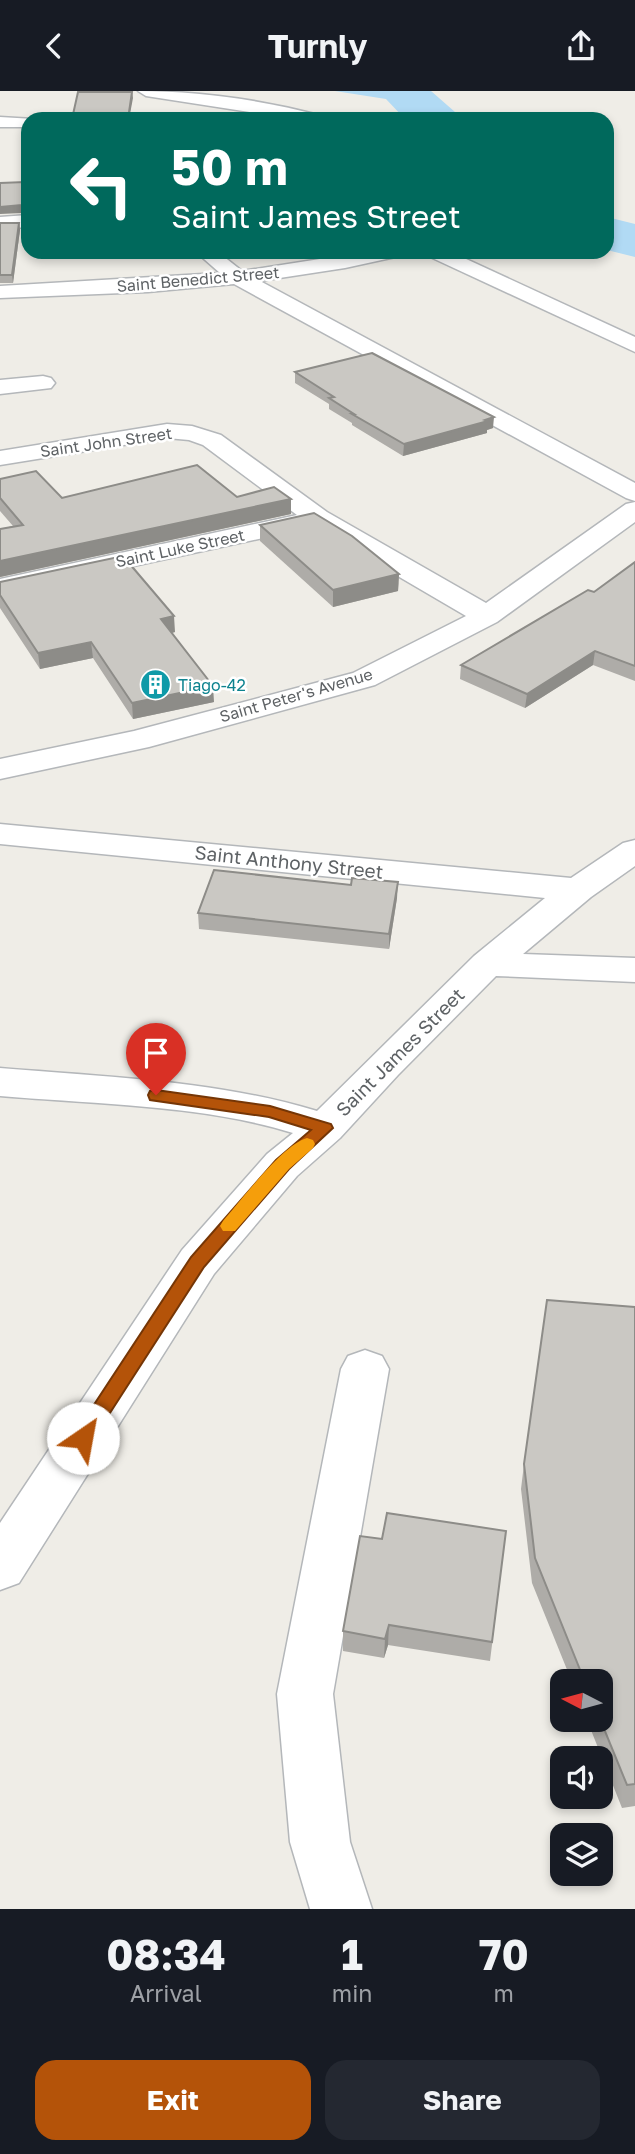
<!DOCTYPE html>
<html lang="en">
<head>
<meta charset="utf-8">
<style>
	:root { --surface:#171b24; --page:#242831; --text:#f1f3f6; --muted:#9ea1a6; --accent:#b45309 }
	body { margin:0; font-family:"Golos Text",sans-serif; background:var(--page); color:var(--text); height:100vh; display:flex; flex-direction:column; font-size:26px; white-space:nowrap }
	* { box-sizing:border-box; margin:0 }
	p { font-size:23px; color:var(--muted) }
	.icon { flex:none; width:38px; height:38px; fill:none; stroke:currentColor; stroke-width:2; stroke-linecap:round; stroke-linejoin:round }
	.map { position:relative; height:1818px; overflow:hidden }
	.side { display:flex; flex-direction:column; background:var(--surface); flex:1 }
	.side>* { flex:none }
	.banner { position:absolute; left:21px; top:21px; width:593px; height:147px; border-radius:21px; box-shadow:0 4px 10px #0003; background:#00695c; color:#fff; overflow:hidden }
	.needle { width:46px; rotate:276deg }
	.buttons { position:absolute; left:550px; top:1578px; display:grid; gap:14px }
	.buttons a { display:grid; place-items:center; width:63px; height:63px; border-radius:14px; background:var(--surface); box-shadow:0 4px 10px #0003; font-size:35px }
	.pin { position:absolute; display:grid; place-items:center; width:60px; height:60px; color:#fff; margin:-72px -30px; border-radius:50% 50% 50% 0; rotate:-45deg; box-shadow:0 0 7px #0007 }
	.pin .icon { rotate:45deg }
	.me { position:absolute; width:77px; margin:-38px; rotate:33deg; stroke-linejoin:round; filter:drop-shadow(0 0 5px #0008) }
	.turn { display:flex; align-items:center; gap:24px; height:147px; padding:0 35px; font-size:32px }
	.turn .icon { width:91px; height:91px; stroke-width:2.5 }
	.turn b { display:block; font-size:49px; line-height:60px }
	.eta { display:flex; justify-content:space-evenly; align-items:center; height:119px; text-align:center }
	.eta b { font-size:42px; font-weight:700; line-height:49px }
	.primary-button { display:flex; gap:14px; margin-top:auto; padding:14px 35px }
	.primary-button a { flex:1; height:80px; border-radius:21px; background:var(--accent); color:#fff; font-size:28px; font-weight:700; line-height:80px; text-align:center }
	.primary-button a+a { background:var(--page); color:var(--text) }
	header { display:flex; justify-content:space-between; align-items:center; height:91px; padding:0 35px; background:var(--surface); font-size:32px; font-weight:700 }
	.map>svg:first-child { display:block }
	.water { fill:#b1daf4 }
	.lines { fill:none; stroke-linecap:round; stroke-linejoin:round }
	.minor-casing { stroke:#b4b7ba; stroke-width:3 }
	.minor { fill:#fff; fill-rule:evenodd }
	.wall { fill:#aeaca8 }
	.shaded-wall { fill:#8d8c88 }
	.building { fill:#cac8c3; stroke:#8d8c88; stroke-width:2 }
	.route { fill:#b45309; stroke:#753606; stroke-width:2 }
	.slow { fill:#f59e0b }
	.labels { text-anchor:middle; stroke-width:5; stroke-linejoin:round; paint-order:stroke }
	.far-street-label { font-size:16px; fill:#5e6265; stroke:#fff }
	.far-culture-label { font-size:16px; fill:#0d838f; stroke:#fff; text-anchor:start }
	.street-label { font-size:19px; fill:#5e6265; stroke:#fff }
</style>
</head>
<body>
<header><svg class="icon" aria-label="back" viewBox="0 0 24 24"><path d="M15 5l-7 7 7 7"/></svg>Turnly<svg class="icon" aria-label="share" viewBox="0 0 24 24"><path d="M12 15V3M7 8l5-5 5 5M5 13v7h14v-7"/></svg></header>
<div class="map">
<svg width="635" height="1818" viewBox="0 0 635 1818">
	<rect width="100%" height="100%" fill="#efede7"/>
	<g class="water">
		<path d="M335,0H431L463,28H405L386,8Z"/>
		<path d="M607,126L635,133V166L607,159Z"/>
	</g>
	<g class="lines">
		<defs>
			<g id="minor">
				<path d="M138,0C198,0 261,9 319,24L321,28H295L146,5Z"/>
				<path d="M0,26L34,28H28V36H0Z"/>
				<path d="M28,124V136L0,138V126Z"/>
				<path d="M196,161H218L242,180L365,161H403L400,165L345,177L260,190L635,392V410L626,407L234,193L148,201L0,207V195L220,182Z"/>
				<path d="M425,161H451L635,246V261L428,165Z"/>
				<path d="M43,285L51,287L55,292L51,297L0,303V289Z"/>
				<path d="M167,333L192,335L221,344L327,421L486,512L626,413L635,411V431L497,531L375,594L149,656L0,688V668L134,640L353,582L466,525L314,436L0,504V488L297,424L203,354L189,349L167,347L0,374V360Z"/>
				<path d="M0,733L571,787L623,752L635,749V775L591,806L523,863L635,867V891L496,885L398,984L340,1047L297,1085L214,1183L19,1492L0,1499V1432L182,1159L267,1063L293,1042C204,1014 93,1013 0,1005V977C106,986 215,989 317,1020L474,865L545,807L0,753Z"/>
				<path d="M365,1259L382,1265L389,1278L333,1603L350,1751L372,1818H310L290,1751L277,1603L341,1278L348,1265Z"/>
			</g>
		</defs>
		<use href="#minor" class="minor-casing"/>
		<use href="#minor" class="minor"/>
	</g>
	<g class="wall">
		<path d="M0,132H19L20,139L13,192H0Z"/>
		<path d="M295,281L493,337L487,339V342L403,365L352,334V332L329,318V313L295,292Z"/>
		<path d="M0,388L62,407L237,406L291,423L0,486V438L13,435L0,420Z"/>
		<path d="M260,434L399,483L398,500L333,516L260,450Z"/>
		<path d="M635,471V590L593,574L525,617L460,588L461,574L594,501Z"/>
		<path d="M0,491L175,541L172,542L214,611L133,628L93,567L40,578L0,517Z"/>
		<path d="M397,807L389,858L199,838L198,822Z"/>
		<path d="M635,1216V1715L622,1717L587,1629H600V1591H572L532,1492L521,1398L524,1373Z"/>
		<path d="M506,1440L490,1570L388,1554L384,1567L343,1560V1540L382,1448Z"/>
	</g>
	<g class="shaded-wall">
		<path d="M132,1L133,7L129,28H128Z"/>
		<path d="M25,91V98L22,122L0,123V116Z"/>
		<path d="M19,132L20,139L13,192L12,184Z"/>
		<path d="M494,326L493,337L487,339V342L403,365L404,353Z"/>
		<path d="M291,408V423L0,486V470Z"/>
		<path d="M399,483L398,500L333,516V499Z"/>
		<path d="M174,525L175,541L162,544L161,528Z"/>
		<path d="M91,551L93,567L40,578L38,562Z"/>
		<path d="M595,560L593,574L525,617L527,603Z"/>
		<path d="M213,595L214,611L133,628L132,612Z"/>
		<path d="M398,791L397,807L389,858V843Z"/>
		<path d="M389,1534L388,1554L384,1567L385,1548Z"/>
	</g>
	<g class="building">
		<path d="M78,1H132L128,28H72Z"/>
		<path d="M25,91L22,114L0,116V92Z"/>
		<path d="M0,132H19L12,184H0Z"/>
		<path d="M372,262L494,326L485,329L488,330L404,353L352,323H354L329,307L334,306L295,281Z"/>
		<path d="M197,374L237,406L274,396L291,408L0,470V438L23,434L0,407V388L36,380L62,407Z"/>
		<path d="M314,422L352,445L399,483L333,499L260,434Z"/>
		<path d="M123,465L174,525L161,528L213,595L132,612L91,551L38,562L0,504V491Z"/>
		<path d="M635,471V575L595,560L527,603L461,574L588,499L594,501Z"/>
		<path d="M214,779L351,794L352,787L398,791L389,843L198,822Z"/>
		<path d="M547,1209L635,1216V1693L627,1694L600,1628V1591H585L535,1467L524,1373Z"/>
		<path d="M387,1422L506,1440L492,1551L389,1534L385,1548L343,1540L360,1445L382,1448Z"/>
	</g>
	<path class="route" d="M156,999L270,1015L331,1033L333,1037L289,1078L204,1176L90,1353L83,1355L76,1353L73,1347L76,1341L191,1166L276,1069L311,1039L269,1026L150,1009L148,1004L150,1000Z"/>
	<path class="slow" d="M307,1047L313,1049L315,1053L313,1057L289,1078L235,1140H223L220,1135L223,1130C241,1110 282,1054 307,1047Z"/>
	<defs>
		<symbol id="building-disc" viewBox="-11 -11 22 22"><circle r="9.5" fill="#0f9aa8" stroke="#fff"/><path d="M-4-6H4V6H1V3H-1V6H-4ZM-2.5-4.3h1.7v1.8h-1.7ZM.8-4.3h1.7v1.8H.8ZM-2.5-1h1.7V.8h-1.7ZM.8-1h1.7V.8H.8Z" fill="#fff"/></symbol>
	</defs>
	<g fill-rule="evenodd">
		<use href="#building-disc" x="138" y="576" width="35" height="35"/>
	</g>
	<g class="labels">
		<g class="far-street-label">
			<text transform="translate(198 188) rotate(-5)" y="6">Saint Benedict Street</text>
			<text transform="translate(106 351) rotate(-8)" y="6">Saint John Street</text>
			<text transform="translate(180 457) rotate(-12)" y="6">Saint Luke Street</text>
			<text transform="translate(296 604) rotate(-16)" y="6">Saint Peter's Avenue</text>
		</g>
		<g class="far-culture-label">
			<text x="178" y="600">Tiago-42</text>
		</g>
		<g class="street-label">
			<text transform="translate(289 771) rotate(6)" y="7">Saint Anthony Street</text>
			<text transform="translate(400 961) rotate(-45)" y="7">Saint James Street</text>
		</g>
	</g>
</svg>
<div class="buttons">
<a><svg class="needle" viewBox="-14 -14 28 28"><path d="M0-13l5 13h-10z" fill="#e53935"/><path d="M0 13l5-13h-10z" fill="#9ea1a6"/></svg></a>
<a><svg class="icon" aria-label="sound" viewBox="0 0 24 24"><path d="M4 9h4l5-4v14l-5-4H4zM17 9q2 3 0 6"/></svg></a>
<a><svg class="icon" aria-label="layers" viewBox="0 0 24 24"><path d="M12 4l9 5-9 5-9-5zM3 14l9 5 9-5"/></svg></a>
</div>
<div class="pin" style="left:156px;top:1004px;background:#d93025"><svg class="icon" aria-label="arrive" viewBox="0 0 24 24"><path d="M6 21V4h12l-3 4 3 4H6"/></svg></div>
<svg class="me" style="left:83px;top:1347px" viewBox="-20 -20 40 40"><circle r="19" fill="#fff"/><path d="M0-13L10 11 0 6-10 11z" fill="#b45309"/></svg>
<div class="banner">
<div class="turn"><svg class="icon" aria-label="left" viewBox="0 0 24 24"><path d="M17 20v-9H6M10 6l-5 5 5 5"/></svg><div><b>50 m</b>Saint James Street</div></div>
</div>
</div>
<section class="side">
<div class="eta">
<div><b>08:34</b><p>Arrival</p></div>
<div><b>1</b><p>min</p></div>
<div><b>70</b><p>m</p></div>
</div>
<div class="primary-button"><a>Exit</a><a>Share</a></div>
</section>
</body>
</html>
